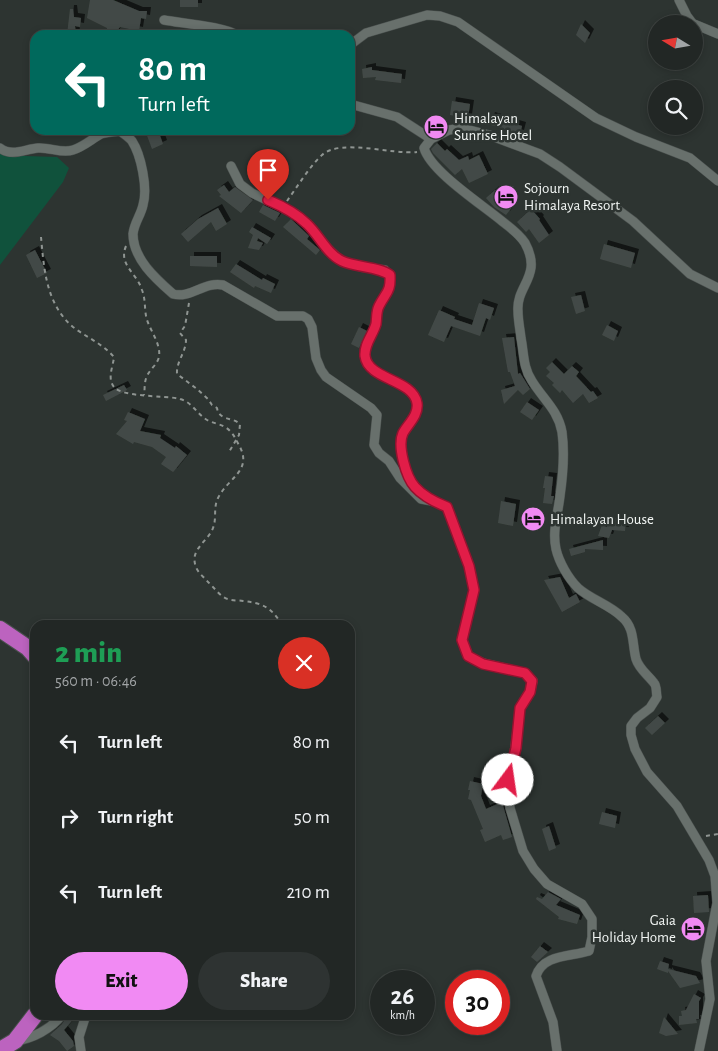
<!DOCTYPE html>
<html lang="en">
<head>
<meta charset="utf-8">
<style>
	:root { --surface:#222725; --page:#2e3332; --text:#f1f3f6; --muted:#a2a5a7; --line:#3f4442; --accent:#f18af3 }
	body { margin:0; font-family:"Alegreya Sans",sans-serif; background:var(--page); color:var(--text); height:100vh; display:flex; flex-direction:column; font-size:19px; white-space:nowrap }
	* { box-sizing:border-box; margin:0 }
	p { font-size:16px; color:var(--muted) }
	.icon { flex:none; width:28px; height:28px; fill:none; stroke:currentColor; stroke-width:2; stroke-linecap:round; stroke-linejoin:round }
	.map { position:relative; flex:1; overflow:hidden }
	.sheet { position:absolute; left:30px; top:620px; width:325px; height:400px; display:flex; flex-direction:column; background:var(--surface); border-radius:15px; box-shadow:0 2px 8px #0003,0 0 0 1px var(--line) }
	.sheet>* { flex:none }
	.hud { position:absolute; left:30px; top:30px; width:325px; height:105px; border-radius:15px; box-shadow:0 2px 8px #0003,0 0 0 1px var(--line); background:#00695c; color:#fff; overflow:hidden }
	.needle { width:32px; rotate:281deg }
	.tools { position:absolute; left:648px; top:15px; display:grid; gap:10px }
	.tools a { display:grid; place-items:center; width:55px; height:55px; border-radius:50%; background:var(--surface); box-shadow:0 2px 8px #0003,0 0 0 1px var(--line); font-size:25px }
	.speed { position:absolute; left:370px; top:970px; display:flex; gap:10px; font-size:25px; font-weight:700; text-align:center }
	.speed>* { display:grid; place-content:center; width:65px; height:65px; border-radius:50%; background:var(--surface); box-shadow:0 2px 8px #0003,0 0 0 1px var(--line); line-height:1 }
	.speed small { font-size:12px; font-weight:400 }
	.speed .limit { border:8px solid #d22; background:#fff; color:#111 }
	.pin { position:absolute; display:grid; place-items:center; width:42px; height:42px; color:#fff; margin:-51px -21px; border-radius:50% 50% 50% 0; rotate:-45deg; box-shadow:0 0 5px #0007 }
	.pin .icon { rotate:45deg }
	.me { position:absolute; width:55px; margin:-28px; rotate:14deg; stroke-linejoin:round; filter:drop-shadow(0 0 4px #0008) }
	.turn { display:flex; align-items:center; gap:18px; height:105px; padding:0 25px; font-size:22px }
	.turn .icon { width:65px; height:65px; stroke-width:2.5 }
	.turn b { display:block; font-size:35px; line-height:42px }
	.round { display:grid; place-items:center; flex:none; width:52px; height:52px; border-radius:26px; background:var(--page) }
	.summary { display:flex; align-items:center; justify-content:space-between; height:85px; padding:0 25px }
	h1 { font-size:30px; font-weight:800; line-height:38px; color:#1e9e55 }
	.button { display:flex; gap:10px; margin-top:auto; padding:10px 25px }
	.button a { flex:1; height:58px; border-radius:30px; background:var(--accent); color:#111; font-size:20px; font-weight:800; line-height:58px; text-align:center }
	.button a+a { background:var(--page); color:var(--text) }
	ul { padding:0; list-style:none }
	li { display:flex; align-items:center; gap:15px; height:75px; padding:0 25px }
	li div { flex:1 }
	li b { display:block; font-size:19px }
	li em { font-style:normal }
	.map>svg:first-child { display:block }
	.green { fill:#10523c }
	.building { fill:#434a47; filter:url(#shadow) }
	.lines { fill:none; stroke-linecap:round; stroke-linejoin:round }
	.street-casing { stroke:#4a504e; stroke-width:10 }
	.highway-casing { stroke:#4a504e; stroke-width:18 }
	.path { stroke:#8f9592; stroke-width:2; stroke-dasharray:4 4; stroke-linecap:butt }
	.street { stroke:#68706c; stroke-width:9 }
	.highway { stroke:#bc63bf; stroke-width:16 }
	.route-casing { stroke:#92132f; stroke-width:12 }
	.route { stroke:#e11d48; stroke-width:9 }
	.labels { text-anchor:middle; stroke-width:5; stroke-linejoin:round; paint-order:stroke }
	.poi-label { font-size:15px; fill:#f2f6f4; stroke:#2d3431; text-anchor:start }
</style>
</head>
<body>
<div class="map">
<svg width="718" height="1051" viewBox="0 0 718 1051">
	<defs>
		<filter id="shadow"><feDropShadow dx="4" dy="-4" stdDeviation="0" flood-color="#0009"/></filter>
	</defs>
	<rect width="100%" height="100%" fill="#2d3431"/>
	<path class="green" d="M0,151L25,156L57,157L69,168L63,182L0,265Z"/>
	<g class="building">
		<path d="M90,0H113L139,11H147L146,19L141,18L139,31L120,27L114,35L107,30V28L87,18Z"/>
		<rect x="180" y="0" width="18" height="7"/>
		<path d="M70,9H73L74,17L81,18L80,27L75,26L76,35H67Z"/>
		<path d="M581,24L590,33L585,43L576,35Z"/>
		<path d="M372,67V70L402,74L401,83L375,80L376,77L363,78L362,69Z"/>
		<path d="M452,101L470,104L468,118L450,115Z"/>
		<path d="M491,116L501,119V120L522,126L520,134L488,124Z"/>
		<path d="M145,130H158L163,144L152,149Z"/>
		<path d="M437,143L445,151L447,149L459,160L468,156L469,160L479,155L488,174L469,183L462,169L455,175L433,153L431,149Z"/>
		<path d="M224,185L229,192L235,187L253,200L241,213L219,196L221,195L217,190Z"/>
		<path d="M495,190L505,201L506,200L513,206L506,215L494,207L486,198Z"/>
		<path d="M263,205L280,213L275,221L259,212Z"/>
		<path d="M218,208L227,224L216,231L211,222L188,242L181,234L198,219Z"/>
		<path d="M531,209L540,219L539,220L549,235L539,243L529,229L526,232L517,222Z"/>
		<path d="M291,219L309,236L307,239L320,250L316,255L283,227Z"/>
		<path d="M252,227L271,238L267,244L258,238L257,241L263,243L259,250L248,248L253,235L249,232Z"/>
		<path d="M604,244L635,253L631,268L600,259Z"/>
		<path d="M35,250L47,273L37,278L26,255Z"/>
		<path d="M190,256H217V267L190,266Z"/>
		<path d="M236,264L262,280L263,278L275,284L271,293L255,286L254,288L230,272Z"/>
		<path d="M581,295L585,311L576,314L571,297Z"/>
		<path d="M479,303L494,308L490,320L486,318L480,336L451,326L444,342L428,335L439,310L455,317L454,319L472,325Z"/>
		<path d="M607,325L618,331L614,341L602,335Z"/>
		<path d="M359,327L367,331L359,348L351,344Z"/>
		<path d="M514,337L518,374L520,373L522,376L530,389L523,395L518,390L504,404L501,390L515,386L510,372H508L502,338Z"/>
		<path d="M552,362L564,374L572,366L579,372L576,376L591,392L593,391L598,398L589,403L583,394L573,403L562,390L560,393L552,385L554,383L546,376L550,372L546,368Z"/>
		<path d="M124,385L127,390L106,401L103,395Z"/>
		<path d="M527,402L539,410L532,420L520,412Z"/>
		<path d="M128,412L145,419L140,431L161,435L160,438L175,448L176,446L187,455L174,471L173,472L161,464L166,457L152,447L134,442L133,444L116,434L127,421L124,420Z"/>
		<path d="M545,476L553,477L551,496H554L552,504L543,503L545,488H543Z"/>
		<path d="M501,501L516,504L513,526L498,523Z"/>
		<path d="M615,518L626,519L625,531L612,530L609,538L598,536L602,525L607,527V522L615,523Z"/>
		<path d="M603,540V550L585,549V552L571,556L569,549Z"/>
		<path d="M560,577L569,598L576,594L580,602L562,612L544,580Z"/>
		<path d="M658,716L665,723L652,735L645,728Z"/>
		<path d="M470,781L483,784L481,796L486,809L502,802L512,837L503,840L501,835L485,842L480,830L483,829L471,800L468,799L470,790H468Z"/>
		<path d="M602,812L617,816L615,828L599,824Z"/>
		<path d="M549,826L556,848L549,851L542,829Z"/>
		<path d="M548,892L561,899L556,905L580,915L577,924L558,919L559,917L536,899L537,897L542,899Z"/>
		<path d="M708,895L709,912L694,913L693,896Z"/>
		<path d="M540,946L548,952L537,962L531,957Z"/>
		<path d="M660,961L669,964L668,969L696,976L700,983L680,988L668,971V973L657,969Z"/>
		<path d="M694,994L701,998L699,1001V1019H696L697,1023L679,1025V1016H682L681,1011L686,1010Z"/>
		<path d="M68,1015H77L64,1030L73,1041L74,1046L67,1051L59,1041L50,1035L62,1024Z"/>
		<path d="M664,1017L678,1034L666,1036L659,1033Z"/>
	</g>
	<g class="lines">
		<defs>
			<g id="street">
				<path d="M679,0L687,16L693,24"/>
				<path d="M164,20C179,23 227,27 236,35"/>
				<path d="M694,24L718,34"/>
				<path d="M350,45L366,33L427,15L440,16L458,22L596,118L636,137L690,158L718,181"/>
				<path d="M350,104L397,117L431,139"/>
				<path d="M0,148C12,157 25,149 38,148C50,147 62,154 73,150C83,147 92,139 101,134C107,132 114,132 120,131C124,134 129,137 132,141C141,155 148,188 143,205C141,215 134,223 133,234C133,259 156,279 173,294C190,299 205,281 223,285L277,316H303L308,319L312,327L316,358L321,370L326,377L371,408L377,415L374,445L379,453L389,461L400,478L421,499L437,502L447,507L469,566L474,590L462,640L468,656L483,663L525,673L533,681L530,692L520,708L515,748L508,780L510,808L523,851L534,869L547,884L582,904L592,919V937L589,951C570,957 543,954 536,976L553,1022L557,1051"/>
				<path d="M231,166L240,184L252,193L296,214L307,224L323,244L340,260L361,267L385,270L389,275C392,292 386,292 379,306C376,312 377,318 376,324C373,335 364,345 365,357C369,381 413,379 417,403C419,416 408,424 403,434C396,447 407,482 418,490"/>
				<path d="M15,1041C32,1039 51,1029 62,1015"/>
				<path d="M81,1051L79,1037L86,1015"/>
				<path d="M699,1051L710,999L706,961L717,903L715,876L709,860L677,806L647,772L635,749L631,735V726L637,718L650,708L657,697C656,693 657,686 654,683C648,675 639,669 636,659C632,644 635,628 622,617C610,605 590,599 578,588C568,578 559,562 556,549C552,531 558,514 560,496C563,475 565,454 562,432C558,410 543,399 532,381C523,368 524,353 521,338C520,329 518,320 518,311C516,285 543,276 525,243C520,235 511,228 503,222C483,205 431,172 424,148L431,139L449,130L462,128L489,135L540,154L560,167L633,221L690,274L718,288"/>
			</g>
			<g id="highway">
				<path d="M0,629L28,648L35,656"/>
				<path d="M0,1050L15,1041L35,1015"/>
			</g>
		</defs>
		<use href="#street" class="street-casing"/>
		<use href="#highway" class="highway-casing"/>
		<g class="path">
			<path d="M287,201C297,187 310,166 322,155C340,138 393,155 417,152"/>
			<path d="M41,237C44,269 46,304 73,327C86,337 103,344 114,357C113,367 107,378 114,387C124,398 166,395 180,399C192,402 197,414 207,420C214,424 224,424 230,431C235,436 237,442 240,447C252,471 228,478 218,498C213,508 217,518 213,528C208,542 189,549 196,567C198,573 204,577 208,582C214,587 220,597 228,599C232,601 238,600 243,601C263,603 272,608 282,625"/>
			<path d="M126,246C118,265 137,273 142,290C146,300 144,310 147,320C151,332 161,344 159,357C157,365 150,369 147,376C144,382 145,389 144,395"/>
			<path d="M189,303L185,326L180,333L186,340C186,352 176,362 177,374L197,389L208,399L212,405L217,408C219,421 233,417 240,424L239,435L229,452"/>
			<path d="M706,836L718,834"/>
		</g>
		<use href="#street" class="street"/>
		<use href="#highway" class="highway"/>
	</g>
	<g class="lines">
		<defs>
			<path id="route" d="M268,200C282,206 296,213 307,224C319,235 327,254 342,261C355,267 380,267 390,275C391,292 386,292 379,306C376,312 377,318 376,324C373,335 364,344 365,356C368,380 413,379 417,403C419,415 408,424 403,433C397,446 406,477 415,487C423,496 437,503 447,507L469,566L474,590L462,640L468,656L483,664L525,673L532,681L530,692L520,708L516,748L508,780"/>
		</defs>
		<use href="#route" class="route-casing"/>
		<use href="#route" class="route"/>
	</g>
	<defs>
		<symbol id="hotel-disc" viewBox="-11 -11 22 22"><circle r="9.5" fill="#f18af3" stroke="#2d3431"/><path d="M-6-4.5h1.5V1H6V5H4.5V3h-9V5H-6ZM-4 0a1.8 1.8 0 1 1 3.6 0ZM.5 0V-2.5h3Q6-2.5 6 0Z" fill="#111"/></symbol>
	</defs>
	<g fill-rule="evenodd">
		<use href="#hotel-disc" x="422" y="113" width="28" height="28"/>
		<use href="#hotel-disc" x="492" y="183" width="28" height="28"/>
		<use href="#hotel-disc" x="519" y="505" width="28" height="28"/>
		<use href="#hotel-disc" x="679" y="915" width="28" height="28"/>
	</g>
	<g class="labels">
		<g class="poi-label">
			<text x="454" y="123">Himalayan<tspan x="454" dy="17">Sunrise Hotel</tspan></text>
			<text x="524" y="193">Sojourn<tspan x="524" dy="17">Himalaya Resort</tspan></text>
			<text x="550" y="524">Himalayan House</text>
			<text x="676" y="925" text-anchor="end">Gaia<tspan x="676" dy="17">Holiday Home</tspan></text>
		</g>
	</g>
</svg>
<div class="tools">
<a><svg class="needle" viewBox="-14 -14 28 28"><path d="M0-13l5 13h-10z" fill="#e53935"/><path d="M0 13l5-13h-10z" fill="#a2a5a7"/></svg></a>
<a><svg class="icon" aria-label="search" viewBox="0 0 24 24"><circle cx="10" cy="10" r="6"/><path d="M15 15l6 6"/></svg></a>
</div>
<div class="speed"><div>26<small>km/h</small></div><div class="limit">30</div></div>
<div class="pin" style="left:268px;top:200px;background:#d93025"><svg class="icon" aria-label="arrive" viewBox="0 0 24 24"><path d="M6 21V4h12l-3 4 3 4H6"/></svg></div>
<svg class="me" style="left:508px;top:780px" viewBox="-20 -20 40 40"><circle r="19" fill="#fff"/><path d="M0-13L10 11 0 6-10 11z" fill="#e11d48"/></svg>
<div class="hud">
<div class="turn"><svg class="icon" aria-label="left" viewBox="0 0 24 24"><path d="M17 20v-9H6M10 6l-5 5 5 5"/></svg><div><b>80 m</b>Turn left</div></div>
</div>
<section class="sheet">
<div class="summary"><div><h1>2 min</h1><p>560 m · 06:46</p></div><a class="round" style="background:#d93025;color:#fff"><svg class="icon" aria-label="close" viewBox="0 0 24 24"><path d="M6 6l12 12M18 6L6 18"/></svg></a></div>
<ul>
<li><svg class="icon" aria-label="left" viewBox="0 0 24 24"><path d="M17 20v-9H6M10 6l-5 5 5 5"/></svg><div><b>Turn left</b></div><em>80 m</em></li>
<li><svg class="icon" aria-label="right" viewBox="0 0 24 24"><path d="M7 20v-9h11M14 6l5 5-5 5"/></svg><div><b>Turn right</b></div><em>50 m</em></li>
<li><svg class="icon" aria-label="left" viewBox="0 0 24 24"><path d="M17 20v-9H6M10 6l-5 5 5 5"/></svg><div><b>Turn left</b></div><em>210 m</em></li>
</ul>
<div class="button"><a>Exit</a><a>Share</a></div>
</section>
</div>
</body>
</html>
